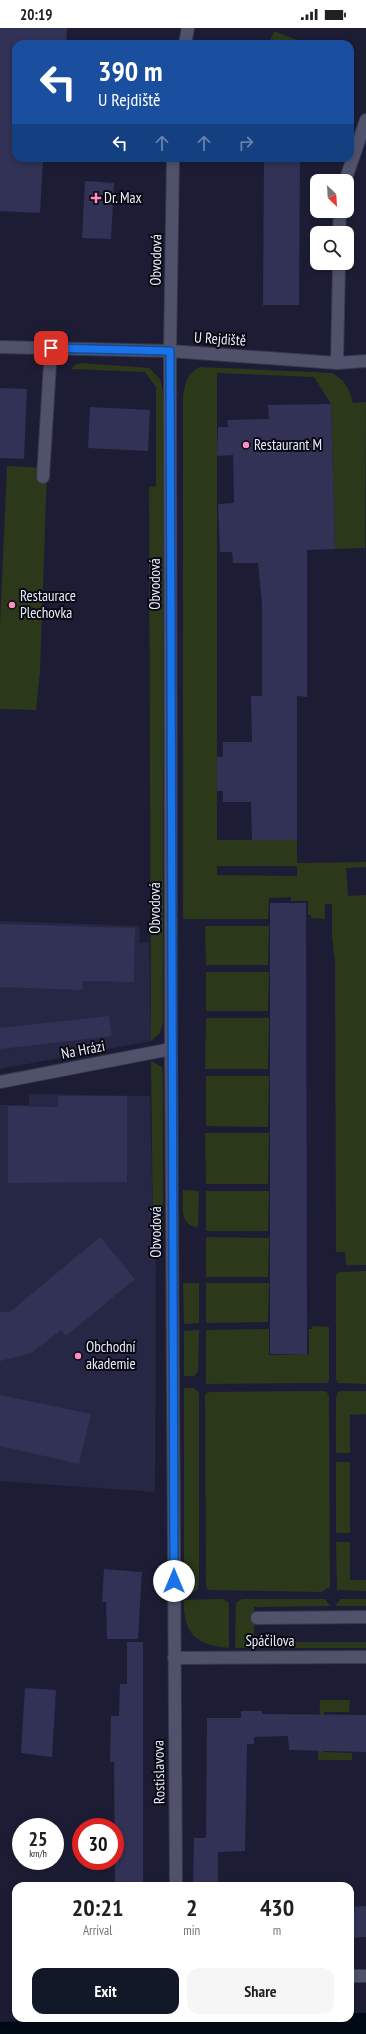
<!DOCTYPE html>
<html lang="en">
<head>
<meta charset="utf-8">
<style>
	:root { --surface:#fff; --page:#f6f6f6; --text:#202124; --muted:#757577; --accent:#111827 }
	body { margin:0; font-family:"PT Sans Narrow",sans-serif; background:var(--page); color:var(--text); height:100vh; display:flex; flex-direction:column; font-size:15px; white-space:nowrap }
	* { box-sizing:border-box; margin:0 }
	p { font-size:13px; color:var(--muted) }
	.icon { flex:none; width:22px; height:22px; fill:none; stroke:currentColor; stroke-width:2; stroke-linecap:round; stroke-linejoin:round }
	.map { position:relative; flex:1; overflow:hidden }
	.details { position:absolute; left:12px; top:1854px; width:342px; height:140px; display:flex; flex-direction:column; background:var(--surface); border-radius:12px; box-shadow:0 2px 6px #0003 }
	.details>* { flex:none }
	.hud { position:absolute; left:12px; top:12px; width:342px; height:122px; border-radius:12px; box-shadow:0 2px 6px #0003; background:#1a4fa0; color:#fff; overflow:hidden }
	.needle { width:26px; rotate:155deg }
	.tools { position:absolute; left:310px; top:146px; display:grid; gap:8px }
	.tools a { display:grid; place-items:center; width:44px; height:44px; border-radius:8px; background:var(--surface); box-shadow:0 2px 6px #0003; font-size:20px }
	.speed { position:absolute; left:12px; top:1790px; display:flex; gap:8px; font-size:20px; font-weight:700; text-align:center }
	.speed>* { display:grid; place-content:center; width:52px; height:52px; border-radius:50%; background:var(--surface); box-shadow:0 2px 6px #0003; line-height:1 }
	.speed small { font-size:10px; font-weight:400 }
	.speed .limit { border:6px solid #d22; background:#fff; color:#111 }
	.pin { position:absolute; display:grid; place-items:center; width:34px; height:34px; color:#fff; margin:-17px; border-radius:8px; box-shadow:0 2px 6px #0006 }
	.me { position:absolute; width:44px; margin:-22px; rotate:0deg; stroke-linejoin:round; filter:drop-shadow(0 0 3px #0008) }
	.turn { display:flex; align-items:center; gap:14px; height:84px; padding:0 20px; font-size:18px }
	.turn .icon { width:52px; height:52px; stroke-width:2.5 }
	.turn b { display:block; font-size:28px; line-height:34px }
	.lanes { display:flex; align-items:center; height:38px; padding:0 20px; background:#0003; justify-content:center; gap:20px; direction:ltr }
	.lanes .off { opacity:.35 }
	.eta { display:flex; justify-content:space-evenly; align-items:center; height:68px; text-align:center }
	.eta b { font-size:24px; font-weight:600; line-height:28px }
	.button { display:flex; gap:8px; margin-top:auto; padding:8px 20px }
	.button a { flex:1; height:46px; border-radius:12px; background:var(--accent); color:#fff; font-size:16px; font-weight:600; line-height:46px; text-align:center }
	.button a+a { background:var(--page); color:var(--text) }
	.status { display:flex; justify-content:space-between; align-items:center; height:28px; padding:0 20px; background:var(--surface); direction:ltr }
	.status svg { height:11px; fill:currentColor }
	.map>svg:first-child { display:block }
	.built { fill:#262744 }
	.green { fill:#2b391a; fill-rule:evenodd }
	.water { fill:#000a16 }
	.building { fill:#313255 }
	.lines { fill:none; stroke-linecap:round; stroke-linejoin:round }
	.minor-casing { stroke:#39394c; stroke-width:14 }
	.minor { stroke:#50526c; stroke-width:12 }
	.route-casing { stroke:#114b97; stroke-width:10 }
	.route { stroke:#1a73e8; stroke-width:7 }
	.poi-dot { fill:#fd8ebf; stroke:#080912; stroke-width:1.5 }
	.labels { text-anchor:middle; stroke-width:4; stroke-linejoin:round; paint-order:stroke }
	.poi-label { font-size:15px; fill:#eaecfc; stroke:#080912; text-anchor:start }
	.street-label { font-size:15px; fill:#eaecfc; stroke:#080912 }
</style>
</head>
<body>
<div class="status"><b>20:19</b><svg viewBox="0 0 49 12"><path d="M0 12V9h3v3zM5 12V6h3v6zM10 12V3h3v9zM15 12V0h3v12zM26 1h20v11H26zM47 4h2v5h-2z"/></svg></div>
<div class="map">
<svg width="366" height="2006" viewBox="0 0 366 2006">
	<rect width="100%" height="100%" fill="#1c1d34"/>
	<g class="built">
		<path d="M0,893L139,898L140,915L149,914L151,1013L0,1041Z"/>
		<path d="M29,1066L150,1068L153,1202H156L155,1464L0,1453V1077H29Z"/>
	</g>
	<g class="green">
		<path d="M274,3L307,16H269Z"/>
		<path d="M82,335L149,340L160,351L163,364V995L160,1005L151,1013L149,459L156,458V359L145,344L71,341L76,336Z"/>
		<path d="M200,339L332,345C346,353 349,360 353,375L366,374L365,520L335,521L331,376L314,349L217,345V812H297V835L366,834V839L346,840L348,868L366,867V1237H346L345,1224H336L335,935L332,907V876H325V891L311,890V887H308V873H291V869L269,870L268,891H183V369C185,356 187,345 200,339ZM297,838V848L217,847V838Z"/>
		<path d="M7,438L47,440L40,644L36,682L0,681V599Z"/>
		<path d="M205,898H269L268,937H206Z"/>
		<path d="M206,944H269L268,983H206Z"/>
		<path d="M206,990H269L268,1041H205Z"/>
		<path d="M151,1033L162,1039L163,1045V1210L162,1204L156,1198V1202H153Z"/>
		<path d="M206,1048H269L268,1099L206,1098Z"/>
		<path d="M205,1105H269L268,1156H206Z"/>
		<path d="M183,1162L199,1163L198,1199C179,1198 183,1177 183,1162Z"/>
		<path d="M206,1163H269L268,1203H206Z"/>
		<path d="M206,1209L269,1210L268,1249H206Z"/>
		<path d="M366,1243V1356L338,1355L336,1351V1249L337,1245L341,1244Z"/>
		<path d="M183,1255H199V1295L184,1296Z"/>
		<path d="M206,1255H269L268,1294L206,1295Z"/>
		<path d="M312,1298L329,1299V1352L328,1355L206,1356V1302L269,1301V1327L309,1326V1301H312Z"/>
		<path d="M199,1302L198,1343L194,1348H184V1303Z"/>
		<path d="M184,1360H194L199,1365V1557L198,1561L194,1564L184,1563Z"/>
		<path d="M323,1363L327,1364L329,1369L330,1559L321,1564L208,1562L206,1557L205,1367L209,1364Z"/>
		<path d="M342,1363H366V1386L350,1387V1425H336V1370L338,1364Z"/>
		<rect x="336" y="1434" width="14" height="71"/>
		<path d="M336,1514H350V1552H366V1563L337,1562Z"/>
		<path d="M223,1571L229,1575V1620C196,1617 183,1606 184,1572Z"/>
		<path d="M242,1571H325L330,1578L254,1579V1614H366V1620H235L236,1575Z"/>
		<path d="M341,1571H366V1578H336L337,1575Z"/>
		<path d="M320,1672H350L349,1684H324L323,1724L352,1725V1732H318Z"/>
	</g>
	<path class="water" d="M350,1985H366V2006H0V1994L140,1990H350Z"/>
	<g class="building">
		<path d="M0,0H67L66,16H16V130H43L40,185L0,183Z"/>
		<path d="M264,130H300L299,277H263Z"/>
		<path d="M85,153L114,155L111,211L82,210Z"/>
		<path d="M0,360L27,361L24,431L0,430Z"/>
		<path d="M331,376L335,521L307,522V669L297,668V812H252L251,774H223V763H217V729H223V714H252L251,668H262V576L258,535H233L232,524H220L218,476L234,475L233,427L217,428L218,399H228L227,392L269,391L268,377Z"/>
		<path d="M90,379L150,382L148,423L88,420Z"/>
		<path d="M270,875H306L307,1326H270Z"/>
		<path d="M0,896L135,900L134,954L83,953L82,962L0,959Z"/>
		<path d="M109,988L112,1008L0,1021V1000Z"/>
		<path d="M58,1068H127V1154L8,1155V1078L58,1079Z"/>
		<path d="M100,1209L135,1251L66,1308L61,1302L31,1325L0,1333V1284H10Z"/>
		<path d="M0,1367L91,1386L79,1436L0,1418Z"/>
		<path d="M104,1541L142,1544L138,1611H107L106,1574H102Z"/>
		<path d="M127,1614H143V1858H115L114,1734H110L111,1688H119L120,1656H127Z"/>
		<path d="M25,1660L56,1662L52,1729L21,1725Z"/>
		<path d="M241,1683H262V1686L366,1687V1724L289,1722L288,1708L254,1709V1716H247L245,1823L218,1824V1858H193L194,1810H206L207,1690H241Z"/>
		<path d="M366,1878V1909L350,1910V1879Z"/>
	</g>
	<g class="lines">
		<defs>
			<g id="minor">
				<path d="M185,16L188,0"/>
				<path d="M173,130L170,323L171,1021L176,1858"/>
				<path d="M345,153L366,92"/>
				<path d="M339,205L340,183"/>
				<path d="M0,319L170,323L337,335L339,235"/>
				<path d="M337,335L366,333"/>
				<path d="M43,449L51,320"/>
				<path d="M0,1054L171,1021"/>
				<path d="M257,1590L366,1589"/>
				<path d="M174,1630L366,1629"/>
				<path d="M350,1948H366"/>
			</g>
		</defs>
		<use href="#minor" class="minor-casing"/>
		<use href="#minor" class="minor"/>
	</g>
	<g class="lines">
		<defs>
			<path id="route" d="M51,320L170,323L174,1553"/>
		</defs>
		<use href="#route" class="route-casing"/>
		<use href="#route" class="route"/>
	</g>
	<g class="poi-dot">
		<path d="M94 164h4v4h4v4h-4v4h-4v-4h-4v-4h4z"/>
		<circle cx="246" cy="417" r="4"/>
		<circle cx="12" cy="577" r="4"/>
		<circle cx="78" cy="1328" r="4"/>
	</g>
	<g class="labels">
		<g class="poi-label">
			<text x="104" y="175">Dr. Max</text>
			<text x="254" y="422">Restaurant M</text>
			<text x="20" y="573">Restaurace<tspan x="20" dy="17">Plechovka</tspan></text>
			<text x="86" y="1324">Obchodní<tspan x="86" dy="17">akademie</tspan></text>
		</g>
		<g class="street-label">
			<text transform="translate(156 232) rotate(-89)" y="5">Obvodová</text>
			<text transform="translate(220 311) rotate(4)" y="5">U Rejdiště</text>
			<text transform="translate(155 556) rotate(-90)" y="5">Obvodová</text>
			<text transform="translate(155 880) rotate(-90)" y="5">Obvodová</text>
			<text transform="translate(83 1022) rotate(-11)" y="5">Na Hrázi</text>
			<text transform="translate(156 1204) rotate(-90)" y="5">Obvodová</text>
			<text x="270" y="1618">Spáčilova</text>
			<text transform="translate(159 1744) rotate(-91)" y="5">Rostislavova</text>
		</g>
	</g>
</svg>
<div class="tools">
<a><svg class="needle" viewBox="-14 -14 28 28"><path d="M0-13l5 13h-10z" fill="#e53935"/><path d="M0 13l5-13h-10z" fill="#757577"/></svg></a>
<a><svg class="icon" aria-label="search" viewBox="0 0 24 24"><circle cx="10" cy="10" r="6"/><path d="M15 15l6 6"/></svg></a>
</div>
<div class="speed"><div>25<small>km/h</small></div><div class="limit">30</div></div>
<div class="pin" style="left:51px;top:320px;background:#d93025"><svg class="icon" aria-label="arrive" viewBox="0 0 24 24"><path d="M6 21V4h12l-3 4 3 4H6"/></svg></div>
<svg class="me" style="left:174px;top:1553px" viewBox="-20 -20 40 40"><circle r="19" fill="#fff"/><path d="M0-13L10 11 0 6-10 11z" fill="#1a73e8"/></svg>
<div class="hud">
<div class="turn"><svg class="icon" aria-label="left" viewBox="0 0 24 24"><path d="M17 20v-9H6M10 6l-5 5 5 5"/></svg><div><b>390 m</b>U Rejdiště</div></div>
<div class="lanes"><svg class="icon" aria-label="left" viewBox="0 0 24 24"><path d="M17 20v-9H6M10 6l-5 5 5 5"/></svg><svg class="icon off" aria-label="ahead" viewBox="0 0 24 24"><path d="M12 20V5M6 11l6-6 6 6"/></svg><svg class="icon off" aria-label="ahead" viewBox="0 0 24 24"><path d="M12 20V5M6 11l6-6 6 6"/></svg><svg class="icon off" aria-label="right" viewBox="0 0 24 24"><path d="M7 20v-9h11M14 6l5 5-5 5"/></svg></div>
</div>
<section class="details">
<div class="eta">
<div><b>20:21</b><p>Arrival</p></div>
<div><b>2</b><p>min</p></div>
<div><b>430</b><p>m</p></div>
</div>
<div class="button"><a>Exit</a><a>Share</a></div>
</section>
</div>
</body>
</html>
